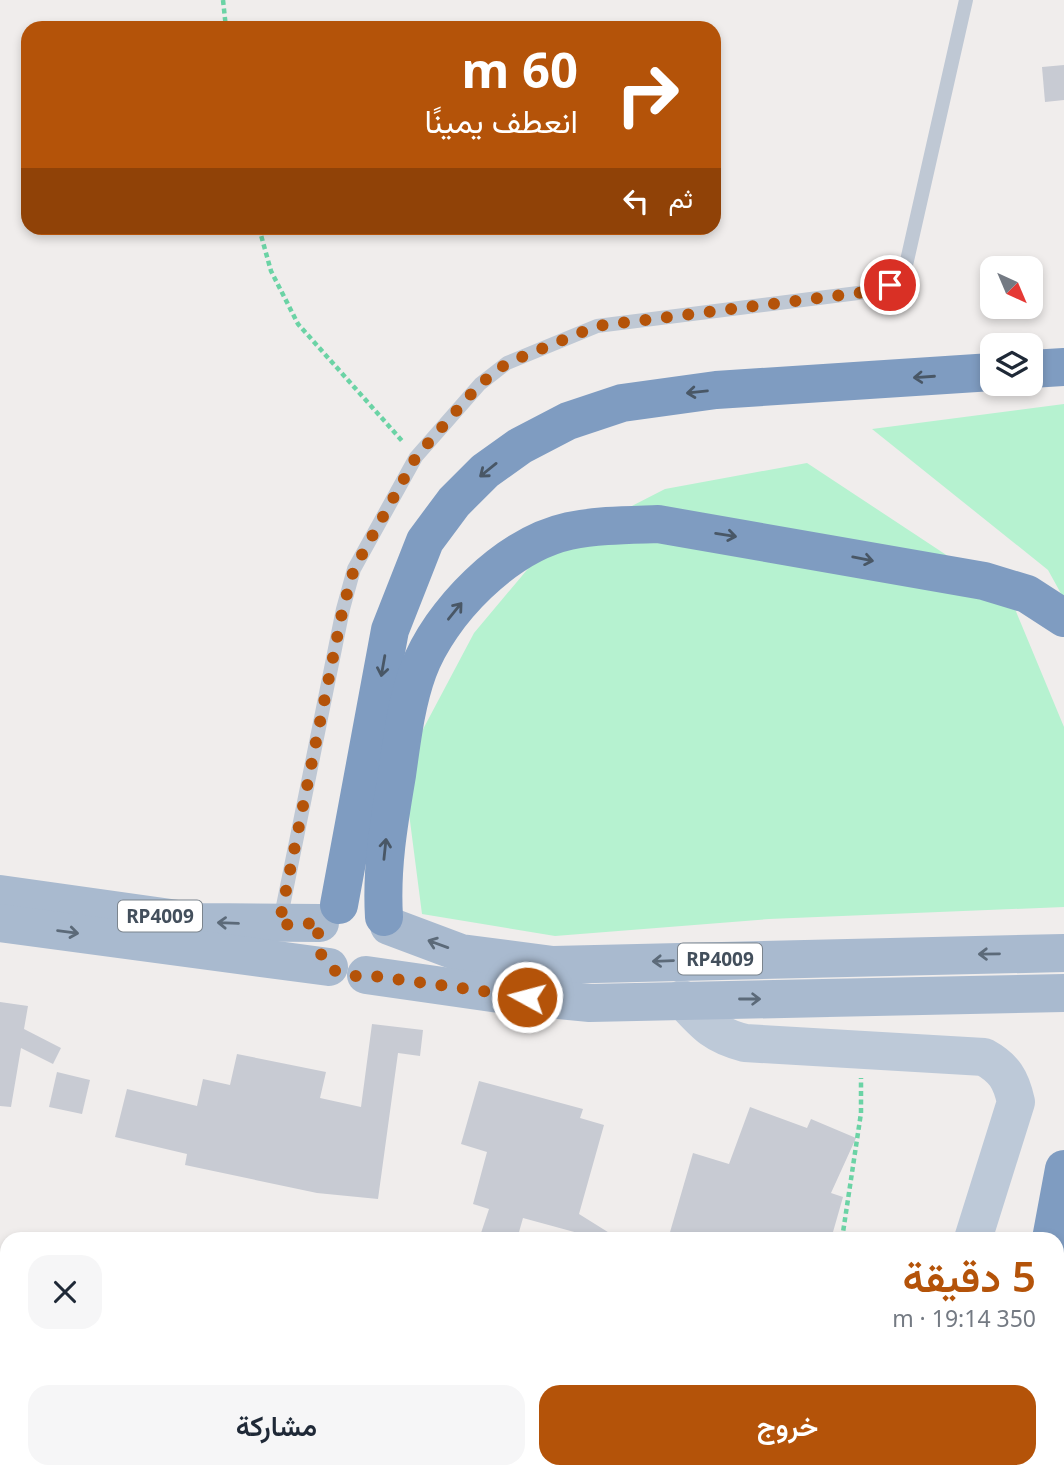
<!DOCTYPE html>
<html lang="ar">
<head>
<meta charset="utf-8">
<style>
	:root { --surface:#fff; --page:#f6f6f7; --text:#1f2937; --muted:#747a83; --accent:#b45309 }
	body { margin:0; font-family:"Noto Sans",Vazirmatn,sans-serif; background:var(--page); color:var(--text); direction:rtl; height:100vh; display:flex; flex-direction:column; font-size:26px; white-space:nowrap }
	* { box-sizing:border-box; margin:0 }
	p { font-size:23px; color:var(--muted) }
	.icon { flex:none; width:38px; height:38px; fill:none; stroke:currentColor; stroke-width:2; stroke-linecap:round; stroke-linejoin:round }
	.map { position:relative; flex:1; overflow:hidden; direction:ltr }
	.drawer { position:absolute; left:0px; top:1232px; width:1064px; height:247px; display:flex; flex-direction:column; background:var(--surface); border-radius:21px 21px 0 0; box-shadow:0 4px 10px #0003; direction:rtl }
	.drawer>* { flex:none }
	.hud { position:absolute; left:21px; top:21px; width:700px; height:214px; border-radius:21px; box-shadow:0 4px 10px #0003; direction:rtl; background:#b45309; color:#fff; overflow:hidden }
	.needle { width:46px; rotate:136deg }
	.controls { position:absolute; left:980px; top:256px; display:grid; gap:14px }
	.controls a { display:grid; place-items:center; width:63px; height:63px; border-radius:14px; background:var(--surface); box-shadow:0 4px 10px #0003; font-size:35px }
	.pin { position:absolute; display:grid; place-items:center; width:60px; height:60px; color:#fff; margin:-30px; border:4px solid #fff; border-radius:50%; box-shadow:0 2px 7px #0007 }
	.me { position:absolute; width:77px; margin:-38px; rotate:277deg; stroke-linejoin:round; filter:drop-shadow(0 0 5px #0008) }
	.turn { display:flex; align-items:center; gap:24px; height:147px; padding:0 28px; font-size:32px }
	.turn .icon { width:91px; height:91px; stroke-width:2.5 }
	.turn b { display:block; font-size:49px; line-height:60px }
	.then { display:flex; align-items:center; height:66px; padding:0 28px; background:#0003; gap:14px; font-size:26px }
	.round { display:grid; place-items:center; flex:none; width:74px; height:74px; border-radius:21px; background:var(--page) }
	.headline { display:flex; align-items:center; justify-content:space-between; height:119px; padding:0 28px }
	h1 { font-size:42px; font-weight:600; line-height:52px; color:var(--accent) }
	.button { display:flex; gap:14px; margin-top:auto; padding:14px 28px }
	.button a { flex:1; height:80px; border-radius:21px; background:var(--accent); color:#fff; font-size:28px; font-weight:600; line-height:80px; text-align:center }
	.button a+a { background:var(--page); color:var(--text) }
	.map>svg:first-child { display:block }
	.green { fill:#b6f2d0 }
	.building { fill:#c8cbd3 }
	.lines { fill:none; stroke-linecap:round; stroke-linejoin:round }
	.path { stroke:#6bd3a5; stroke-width:4.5; stroke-dasharray:5 3.5; stroke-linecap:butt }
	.lane { stroke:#bfc8d4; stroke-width:14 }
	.secondary { stroke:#bdc9d8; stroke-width:38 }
	.primary { stroke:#a9bacf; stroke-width:38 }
	.highway { stroke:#7f9cc1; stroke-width:38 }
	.oneway { stroke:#495766 }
	.oneway2 { stroke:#5c6a79 }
	.route { stroke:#b45309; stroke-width:12; stroke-dasharray:0 21.6 }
	.labels { text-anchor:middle; stroke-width:5; stroke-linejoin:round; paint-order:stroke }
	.shield { fill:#fff; stroke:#7b848d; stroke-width:2 }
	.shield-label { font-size:19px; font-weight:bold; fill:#434f5c }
</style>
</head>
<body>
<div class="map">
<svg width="1064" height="1478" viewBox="0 0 1064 1478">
	<rect width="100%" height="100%" fill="#f0edec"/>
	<g class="green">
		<path d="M1064,404V599L1048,570L872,429Z"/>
		<path d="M807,463L1010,597L1064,727V907L769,919L555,936L422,914L403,767L474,633L542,552L665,489Z"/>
	</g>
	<g class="building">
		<path d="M1064,65V100L1045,102L1042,67Z"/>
		<path d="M0,1002L28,1006L24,1029L61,1048L53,1064L21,1048L11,1107L0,1106Z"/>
		<path d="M372,1024L423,1030L420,1056L398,1053L378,1199L317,1193L185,1165L187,1154L115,1137L127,1089L197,1106L203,1079L230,1085L237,1054L326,1072L320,1098L361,1107Z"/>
		<path d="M57,1072L90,1080L82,1114L49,1107Z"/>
		<path d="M479,1081L583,1109L580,1118L604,1125L579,1214L619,1239H600L523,1218L517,1239H479L489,1209L473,1204L487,1152L461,1144Z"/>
		<path d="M750,1107L807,1128L811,1119L856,1138L831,1193L843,1197L831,1239H668L693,1153L729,1164Z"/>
	</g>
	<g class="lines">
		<g class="path">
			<path d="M223,0L226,28"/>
			<path d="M259,228L271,271L298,324L404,443"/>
			<path d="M842,1239L861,1113V1078"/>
			<path d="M809,1478V1472"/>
		</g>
		<path class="lane" d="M280,921L343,609L354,569L416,457L480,384L507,363L597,326L874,291L890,285L904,274L966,0"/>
		<g class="secondary">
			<path d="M682,999C704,1023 713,1035 745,1043L984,1057C1004,1068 1011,1079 1016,1102L973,1239"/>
			<path d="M903,1478L904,1472"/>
		</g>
		<g class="primary">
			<path d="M0,894L199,922L320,923"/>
			<path d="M0,923L329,967"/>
			<path d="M389,926L461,953L553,965L1064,953"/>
			<path d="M366,975L506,995L590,1003L1064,993"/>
		</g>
		<g class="highway">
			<path d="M1031,369L1064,367"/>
			<path d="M339,905L390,630L425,541L454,502L485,471L520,446L568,421L622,403L716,390L992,372"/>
			<path d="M384,917C381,868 389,822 397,775C402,740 406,704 418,671C440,612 506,545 569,531C598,525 628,525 658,524L984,581L1027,594L1064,618"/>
			<path d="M1051,1239L1064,1169"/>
			<path d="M1057,1287L1064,1263"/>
			<path d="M1000,1478L1001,1472"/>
		</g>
	</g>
	<defs><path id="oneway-shaft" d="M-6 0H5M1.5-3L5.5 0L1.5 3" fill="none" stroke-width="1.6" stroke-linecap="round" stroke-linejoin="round" transform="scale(1.75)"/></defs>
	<g class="oneway">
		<use href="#oneway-shaft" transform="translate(924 377) rotate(176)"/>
		<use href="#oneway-shaft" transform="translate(697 392) rotate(174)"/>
		<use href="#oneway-shaft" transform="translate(488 470) rotate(141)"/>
		<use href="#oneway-shaft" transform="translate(726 535) rotate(9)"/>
		<use href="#oneway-shaft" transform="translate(863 559) rotate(11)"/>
		<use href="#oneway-shaft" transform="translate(455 611) rotate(-51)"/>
		<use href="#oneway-shaft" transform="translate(383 666) rotate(100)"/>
		<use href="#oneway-shaft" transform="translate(385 849) rotate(-84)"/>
	</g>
	<g class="oneway2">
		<use href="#oneway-shaft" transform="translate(228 923) rotate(-178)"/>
		<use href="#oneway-shaft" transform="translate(68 932) rotate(7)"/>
		<use href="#oneway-shaft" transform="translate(438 944) rotate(-160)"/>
		<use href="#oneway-shaft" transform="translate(989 954) rotate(179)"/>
		<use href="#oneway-shaft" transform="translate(663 961) rotate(178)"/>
		<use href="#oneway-shaft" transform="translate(750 999)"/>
	</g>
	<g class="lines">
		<path class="route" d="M527,997L366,975C332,982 311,955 320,923L279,925L343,608L354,569L416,457L480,384L507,363L597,326L874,291L890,285"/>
	</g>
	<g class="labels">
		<g class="shield">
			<rect x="118" y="900.5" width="84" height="31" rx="5"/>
			<rect x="678" y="943.5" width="84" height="31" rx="5"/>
		</g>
		<g class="shield-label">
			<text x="160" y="923">RP4009</text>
			<text x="720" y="966">RP4009</text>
		</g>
	</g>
</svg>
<div class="controls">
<a><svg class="needle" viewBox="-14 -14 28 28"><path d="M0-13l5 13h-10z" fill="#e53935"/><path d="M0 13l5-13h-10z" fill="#747a83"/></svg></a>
<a><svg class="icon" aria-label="layers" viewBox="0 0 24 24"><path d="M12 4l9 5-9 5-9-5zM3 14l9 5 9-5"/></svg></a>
</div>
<div class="pin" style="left:890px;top:285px;background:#d93025"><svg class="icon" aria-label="arrive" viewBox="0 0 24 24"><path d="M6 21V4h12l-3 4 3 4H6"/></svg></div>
<svg class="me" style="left:527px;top:997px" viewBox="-20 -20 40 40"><circle r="17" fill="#b45309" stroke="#fff" stroke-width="3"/><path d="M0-11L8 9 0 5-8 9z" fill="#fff"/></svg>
<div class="hud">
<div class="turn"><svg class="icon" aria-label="right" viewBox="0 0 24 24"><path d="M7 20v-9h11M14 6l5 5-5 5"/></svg><div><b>60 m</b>انعطف يمينًا</div></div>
<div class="then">ثم<svg class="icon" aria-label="left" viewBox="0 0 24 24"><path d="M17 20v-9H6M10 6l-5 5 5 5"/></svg></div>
</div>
<section class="drawer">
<div class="headline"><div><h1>5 دقيقة</h1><p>350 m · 19:14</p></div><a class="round"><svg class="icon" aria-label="close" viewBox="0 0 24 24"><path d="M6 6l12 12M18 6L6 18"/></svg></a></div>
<div class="button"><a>خروج</a><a>مشاركة</a></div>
</section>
</div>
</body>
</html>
